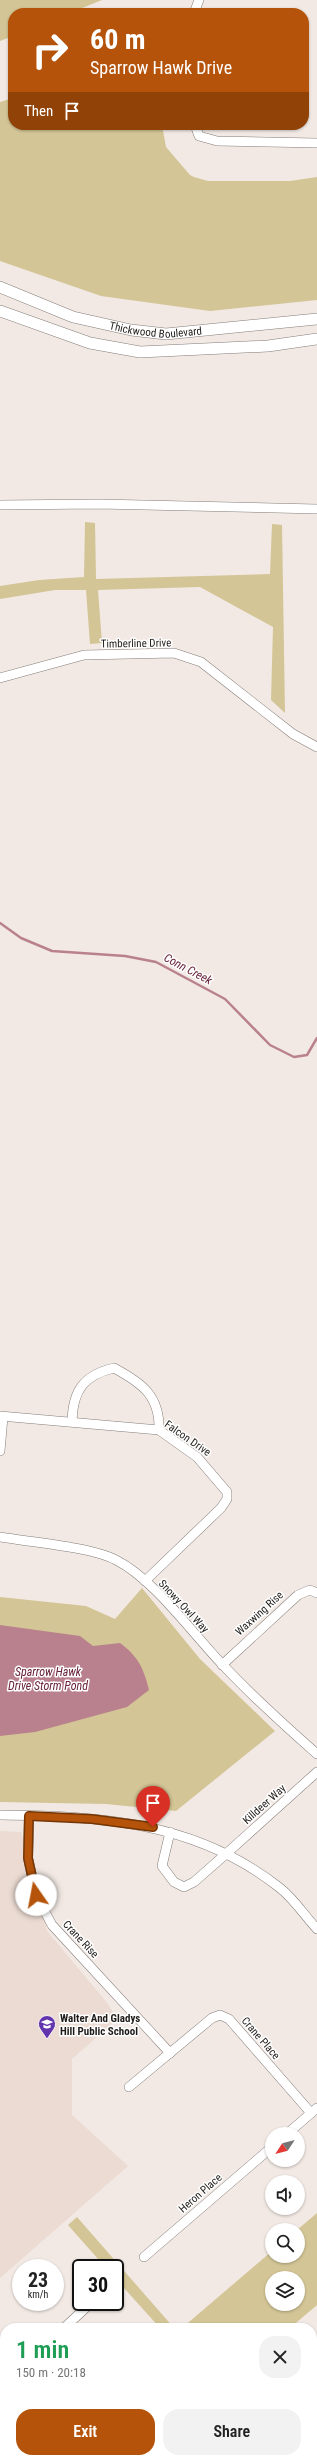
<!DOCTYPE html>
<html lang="en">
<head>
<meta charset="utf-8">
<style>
	:root { --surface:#fff; --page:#f2f2f2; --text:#222; --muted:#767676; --accent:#b45309 }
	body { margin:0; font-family:"Roboto Condensed",sans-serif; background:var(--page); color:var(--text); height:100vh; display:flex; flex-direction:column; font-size:15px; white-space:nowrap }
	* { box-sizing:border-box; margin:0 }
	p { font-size:13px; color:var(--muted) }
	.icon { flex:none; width:22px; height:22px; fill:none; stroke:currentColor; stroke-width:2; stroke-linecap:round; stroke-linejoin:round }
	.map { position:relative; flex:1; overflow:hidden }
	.panel { position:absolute; left:0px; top:2323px; width:317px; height:140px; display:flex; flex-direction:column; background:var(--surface); border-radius:16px 16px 0 0; box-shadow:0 1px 3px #0004 }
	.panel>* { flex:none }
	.top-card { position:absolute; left:8px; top:8px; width:301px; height:122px; border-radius:16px; box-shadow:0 1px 3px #0004; background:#b45309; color:#fff; overflow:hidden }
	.needle { width:26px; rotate:234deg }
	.fabs { position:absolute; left:265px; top:2127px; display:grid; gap:8px }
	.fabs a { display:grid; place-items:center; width:40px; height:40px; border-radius:50%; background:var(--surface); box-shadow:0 1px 3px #0004; font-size:20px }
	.speed { position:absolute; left:12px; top:2259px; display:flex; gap:8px; font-size:20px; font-weight:700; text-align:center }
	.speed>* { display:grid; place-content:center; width:52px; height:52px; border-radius:50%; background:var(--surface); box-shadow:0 1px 3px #0004; line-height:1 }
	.speed small { font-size:10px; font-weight:400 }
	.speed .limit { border:2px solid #111; border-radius:6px; background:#fff; color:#111 }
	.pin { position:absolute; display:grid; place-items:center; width:34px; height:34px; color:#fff; margin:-41px -17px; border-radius:50% 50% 50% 0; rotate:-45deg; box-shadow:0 0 4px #0007 }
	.pin .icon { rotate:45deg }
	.me { position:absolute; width:44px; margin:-22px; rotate:348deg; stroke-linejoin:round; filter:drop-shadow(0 0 3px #0008) }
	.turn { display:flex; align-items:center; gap:14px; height:84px; padding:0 16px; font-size:18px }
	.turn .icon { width:52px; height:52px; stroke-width:2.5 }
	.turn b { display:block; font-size:28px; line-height:34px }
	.then { display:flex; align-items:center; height:38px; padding:0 16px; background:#0003; gap:8px; font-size:15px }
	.round { display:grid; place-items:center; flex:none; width:42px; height:42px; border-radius:16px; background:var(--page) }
	.headline { display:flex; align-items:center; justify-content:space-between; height:68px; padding:0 16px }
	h1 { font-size:24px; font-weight:600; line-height:30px; color:#1e9e55 }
	.primary-button { display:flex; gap:8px; margin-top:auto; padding:8px 16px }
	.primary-button a { flex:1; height:46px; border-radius:16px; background:var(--accent); color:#fff; font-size:16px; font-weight:600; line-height:46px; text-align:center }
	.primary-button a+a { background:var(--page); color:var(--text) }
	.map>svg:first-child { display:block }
	.built { fill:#ebdbd2 }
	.green { fill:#d3c595; fill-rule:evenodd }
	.water { fill:#b9808e }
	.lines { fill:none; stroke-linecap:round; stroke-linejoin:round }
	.stream { stroke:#b9808e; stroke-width:2.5 }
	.minor-casing { stroke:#857d79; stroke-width:10 }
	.major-casing { stroke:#857d79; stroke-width:12 }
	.minor { stroke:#fff; stroke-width:9 }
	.major { stroke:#fff; stroke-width:11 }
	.route-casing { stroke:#753606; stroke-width:10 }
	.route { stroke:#b45309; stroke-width:7 }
	.labels { text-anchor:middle; stroke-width:3; stroke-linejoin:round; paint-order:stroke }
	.street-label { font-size:11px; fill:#1e1b19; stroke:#fff }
	.poi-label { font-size:11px; font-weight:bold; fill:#1e1b19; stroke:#fff; text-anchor:start }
	.water-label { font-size:12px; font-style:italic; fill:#682239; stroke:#fff }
</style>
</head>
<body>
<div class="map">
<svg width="317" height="2463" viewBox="0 0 317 2463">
	<rect width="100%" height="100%" fill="#f2e9e4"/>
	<path class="built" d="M0,1831L21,1832L47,1931L108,2004L117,2019L72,2059V2115L128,2166L0,2278Z"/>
	<g class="green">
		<path d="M0,0H102L70,13H13V36L0,41Z"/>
		<path d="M13,98V125H162L166,147L190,175L194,177L208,181H290L317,177V300L210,311L101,296L0,261V102Z"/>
		<path d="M85,522L95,523L96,579L270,574L272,524L282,525L285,713L271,700L273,627L200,587L98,590L102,643L90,644L86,590H55L0,599V586L39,580L84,577Z"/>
		<path d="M142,1588L200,1659L275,1731L176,1811L106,1804L0,1802V1597L86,1606L115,1619Z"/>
		<path d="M317,2213V2305L290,2328H182L272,2251V2256H298L297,2230ZM272,2278H298V2304H272Z"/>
		<path d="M77,2217L174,2328H160L115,2278V2268H106L68,2225Z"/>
		<path d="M31,2458H137L131,2463H35Z"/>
	</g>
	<path class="water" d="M0,1625L80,1636L93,1646L120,1643C138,1656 144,1669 149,1690L127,1707L35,1732L0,1736Z"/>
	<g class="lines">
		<path class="stream" d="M0,923L21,938L52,951L125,956L156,962L225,999L270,1045L294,1057L307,1055L317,1038"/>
		<defs>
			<g id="minor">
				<path d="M194,13L199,0"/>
				<path d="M195,125L199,136L217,141L317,143"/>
				<path d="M0,505L99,504L317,509"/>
				<path d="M0,678L84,655L174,653L201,662L293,734L317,747"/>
				<path d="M0,1416L159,1430L197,1457L227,1492V1499L221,1508L145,1581"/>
				<path d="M72,1421C73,1390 84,1375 114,1368C142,1383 160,1396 159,1430"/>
				<path d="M0,1451L3,1417"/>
				<path d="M0,1537C29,1542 92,1547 116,1560C154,1579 192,1633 222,1664C252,1696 284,1725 317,1754"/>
				<path d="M222,1665L298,1595L310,1590L317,1593"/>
				<path d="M0,1815C102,1816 197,1822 280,1888C294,1899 305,1916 317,1929"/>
				<path d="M29,1817L28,1858L36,1895L52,1925L170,2053"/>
				<path d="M170,1832L162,1866L174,1882L184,1887L194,1882L227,1853L317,1772"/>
				<path d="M129,2087L212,2018L220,2015L229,2019L311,2113"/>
				<path d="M287,2134L317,2108"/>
				<path d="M144,2257L272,2147"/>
				<path d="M64,2328L92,2302"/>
				<path d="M312,2385L317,2380"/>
				<path d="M0,2388L5,2383"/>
				<path d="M0,2439L5,2444"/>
				<path d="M18,2458L23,2463"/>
				<path d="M256,2458L260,2463"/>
				<path d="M0,2461L2,2463"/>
				<path d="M221,2463L227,2458"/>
			</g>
			<g id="major">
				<path id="s1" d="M0,287L73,317L131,330L166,334L317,319"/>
				<path d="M0,311L90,343L140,352L268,346L317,339"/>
			</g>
		</defs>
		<use href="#minor" class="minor-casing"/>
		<use href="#major" class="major-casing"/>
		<use href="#minor" class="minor"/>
		<use href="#major" class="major"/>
	</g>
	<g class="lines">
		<defs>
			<path id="route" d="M36,1895L28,1858L29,1816L92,1819L153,1827"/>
		</defs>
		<use href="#route" class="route-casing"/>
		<use href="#route" class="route"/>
	</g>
	<defs>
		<symbol id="school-pin" viewBox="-11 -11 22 30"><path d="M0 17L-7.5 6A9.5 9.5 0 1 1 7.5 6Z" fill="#6235ac" stroke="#fff"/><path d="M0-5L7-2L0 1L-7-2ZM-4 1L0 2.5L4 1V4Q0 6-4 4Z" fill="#fff"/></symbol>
	</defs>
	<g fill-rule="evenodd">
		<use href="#school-pin" x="37" y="2014" width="20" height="27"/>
	</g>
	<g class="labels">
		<g class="street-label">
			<text dy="4" stroke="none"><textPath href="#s1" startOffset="163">Thickwood Boulevard</textPath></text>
			<text transform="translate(136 643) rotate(-1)" y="4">Timberline Drive</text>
			<text transform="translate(188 1438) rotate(35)" y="4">Falcon Drive</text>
			<text transform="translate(184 1606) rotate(47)" y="4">Snowy Owl Way</text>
			<text transform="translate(259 1613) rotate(-42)" y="4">Waxwing Rise</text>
			<text transform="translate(264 1804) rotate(-42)" y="4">Killdeer Way</text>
			<text transform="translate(81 1939) rotate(47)" y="4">Crane Rise</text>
			<text transform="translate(261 2038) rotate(49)" y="4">Crane Place</text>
			<text transform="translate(200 2193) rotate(-41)" y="4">Heron Place</text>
		</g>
		<g class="poi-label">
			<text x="60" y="2022">Walter And Gladys<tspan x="60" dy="13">Hill Public School</tspan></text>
		</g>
		<g class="water-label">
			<text transform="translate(188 969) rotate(28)" y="4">Conn Creek</text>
			<text x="48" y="1676">Sparrow Hawk<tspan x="48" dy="14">Drive Storm Pond</tspan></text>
		</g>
	</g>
</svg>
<div class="fabs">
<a><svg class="needle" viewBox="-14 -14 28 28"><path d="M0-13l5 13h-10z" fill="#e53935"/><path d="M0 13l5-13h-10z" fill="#767676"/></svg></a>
<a><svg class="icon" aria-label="sound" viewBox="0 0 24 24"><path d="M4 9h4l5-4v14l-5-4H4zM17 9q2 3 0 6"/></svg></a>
<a><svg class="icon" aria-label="search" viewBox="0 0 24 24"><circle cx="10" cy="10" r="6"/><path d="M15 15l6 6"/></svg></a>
<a><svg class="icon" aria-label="layers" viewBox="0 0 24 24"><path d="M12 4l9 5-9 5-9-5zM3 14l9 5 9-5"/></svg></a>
</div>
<div class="speed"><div>23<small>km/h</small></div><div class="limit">30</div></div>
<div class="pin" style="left:153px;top:1827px;background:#d93025"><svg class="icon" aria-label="arrive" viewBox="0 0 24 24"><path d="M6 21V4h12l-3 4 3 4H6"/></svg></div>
<svg class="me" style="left:36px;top:1895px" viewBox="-20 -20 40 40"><circle r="19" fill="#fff"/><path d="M0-13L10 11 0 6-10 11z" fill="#b45309"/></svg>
<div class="top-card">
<div class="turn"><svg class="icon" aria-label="right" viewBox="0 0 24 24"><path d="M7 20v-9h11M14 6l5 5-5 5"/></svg><div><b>60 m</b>Sparrow Hawk Drive</div></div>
<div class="then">Then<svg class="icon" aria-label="arrive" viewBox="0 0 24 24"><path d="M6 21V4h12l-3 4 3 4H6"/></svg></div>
</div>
<section class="panel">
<div class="headline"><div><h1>1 min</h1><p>150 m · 20:18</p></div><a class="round"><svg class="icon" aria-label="close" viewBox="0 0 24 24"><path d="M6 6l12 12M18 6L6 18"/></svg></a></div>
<div class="primary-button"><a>Exit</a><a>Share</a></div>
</section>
</div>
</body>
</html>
